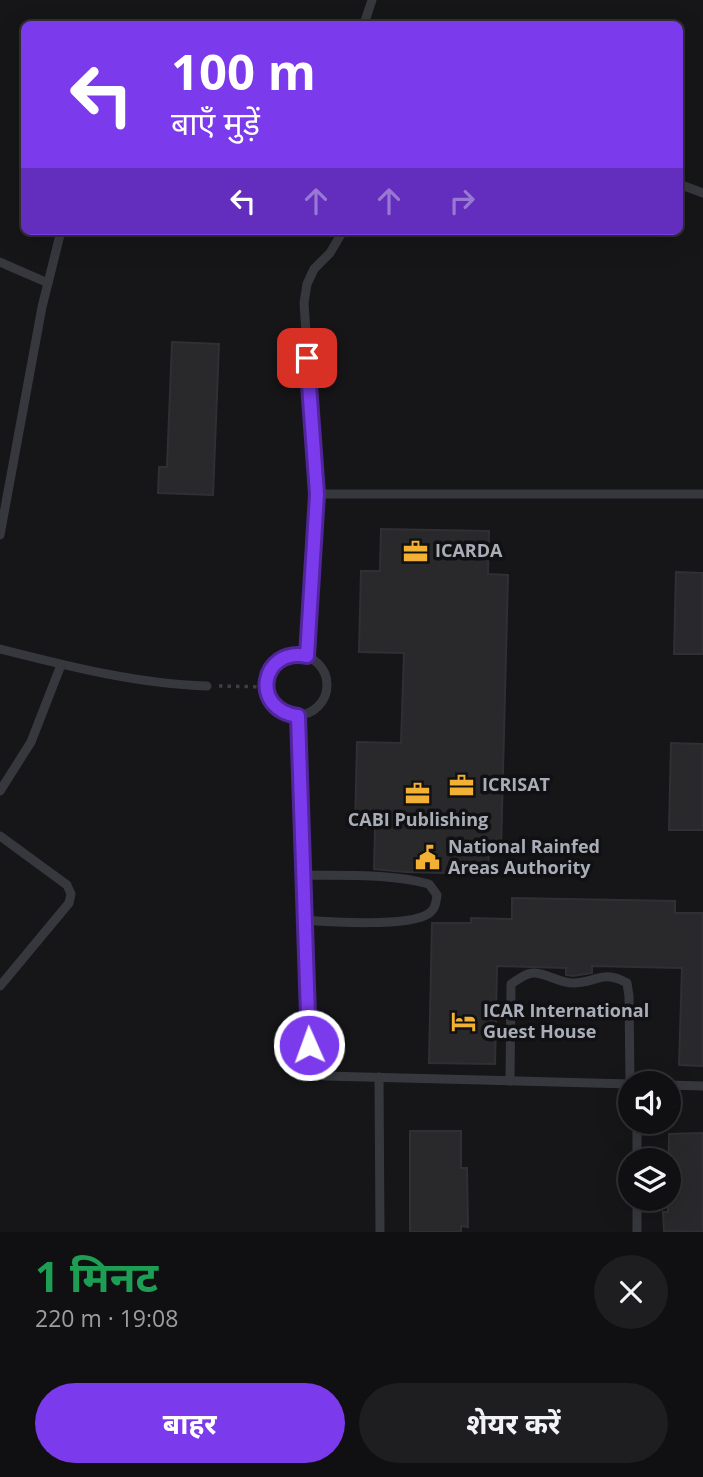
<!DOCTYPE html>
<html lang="hi">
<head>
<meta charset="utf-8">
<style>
	:root { --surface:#101012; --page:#1e1e20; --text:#f1f3f6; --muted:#9c9d9f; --line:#303032; --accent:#7c3aed }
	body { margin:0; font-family:"Open Sans","Noto Sans Devanagari",sans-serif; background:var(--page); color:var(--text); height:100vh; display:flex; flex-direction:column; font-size:26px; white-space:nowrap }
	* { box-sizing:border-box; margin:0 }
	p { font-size:23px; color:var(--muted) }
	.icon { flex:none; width:38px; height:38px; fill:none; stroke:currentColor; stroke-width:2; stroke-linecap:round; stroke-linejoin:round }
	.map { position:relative; height:1232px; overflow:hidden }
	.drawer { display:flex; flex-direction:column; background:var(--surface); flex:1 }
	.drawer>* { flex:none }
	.hud { position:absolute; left:21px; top:21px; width:662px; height:214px; border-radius:10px; box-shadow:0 7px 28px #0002,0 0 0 2px var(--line); background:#7c3aed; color:#fff; overflow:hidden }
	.controls { position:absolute; left:618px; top:1071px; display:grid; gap:14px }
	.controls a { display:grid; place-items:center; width:63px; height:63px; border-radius:50%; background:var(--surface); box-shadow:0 7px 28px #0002,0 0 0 2px var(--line); font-size:35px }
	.pin { position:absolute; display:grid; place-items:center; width:60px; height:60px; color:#fff; margin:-30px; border-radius:14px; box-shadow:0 4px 10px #0006 }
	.me { position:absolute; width:77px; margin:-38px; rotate:358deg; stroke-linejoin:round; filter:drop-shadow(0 0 5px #0008) }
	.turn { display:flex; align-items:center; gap:24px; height:147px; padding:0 35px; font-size:32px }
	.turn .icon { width:91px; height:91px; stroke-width:2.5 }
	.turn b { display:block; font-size:49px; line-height:60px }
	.lanes { display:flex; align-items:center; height:66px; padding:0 35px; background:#0003; justify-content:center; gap:35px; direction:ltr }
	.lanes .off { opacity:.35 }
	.round { display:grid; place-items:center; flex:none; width:74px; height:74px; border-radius:37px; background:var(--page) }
	.overview { display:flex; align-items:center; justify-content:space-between; height:119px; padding:0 35px }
	h1 { font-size:42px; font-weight:700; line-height:52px; color:#1e9e55 }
	.primary-button { display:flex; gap:14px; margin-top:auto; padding:14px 35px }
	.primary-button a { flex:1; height:80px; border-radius:42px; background:var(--accent); color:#fff; font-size:28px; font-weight:700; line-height:80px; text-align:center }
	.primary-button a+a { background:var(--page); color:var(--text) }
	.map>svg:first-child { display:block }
	.building { fill:#29292c; stroke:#303034; stroke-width:2 }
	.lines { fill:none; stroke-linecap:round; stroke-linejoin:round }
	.path { stroke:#3d3f44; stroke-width:3.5; stroke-dasharray:3.5 5; stroke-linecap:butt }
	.service { stroke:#37383d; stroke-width:9 }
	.route-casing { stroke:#51269a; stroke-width:18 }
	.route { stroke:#7c3aed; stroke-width:12 }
	.labels { text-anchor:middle; stroke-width:7; stroke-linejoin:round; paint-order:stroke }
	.poi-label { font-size:18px; font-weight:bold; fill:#a8adb8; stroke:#111113; text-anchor:start }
</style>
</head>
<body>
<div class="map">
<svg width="703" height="1232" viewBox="0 0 703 1232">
	<rect width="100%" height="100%" fill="#161618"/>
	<g class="building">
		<path d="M172,342L219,344L213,495L158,493L159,467H167Z"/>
		<path d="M381,529L489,531L488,574L508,575L501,850H489L488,874L406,872L374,869L375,828H355L357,742L401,743L404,653L359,652L361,571H380Z"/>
		<path d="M676,572L703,573V654H674Z"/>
		<path d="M671,743L703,744V830H669Z"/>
		<path d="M512,898L675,901V913H703V1066L679,1065L682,968L592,966V973L573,976L566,975V968L497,966L495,1064L429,1063L432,923H471V918L512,919Z"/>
		<path d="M410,1131H461V1168H467L468,1227L461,1226V1232H410Z"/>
		<path d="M703,1133V1232L664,1231L663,1212H668L669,1134Z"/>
	</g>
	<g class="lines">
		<path class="path" d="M219,686L266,687"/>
		<g class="service">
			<path d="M364,24L372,0"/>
			<path d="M679,184L703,193"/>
			<path d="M0,262L48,283"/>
			<path d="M317,494H703"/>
			<path d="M0,535L42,307L61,231"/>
			<path d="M0,649C67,666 137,684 207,686"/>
			<circle cx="297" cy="685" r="30"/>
			<path d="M307,656L317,494L304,303L307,284L314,269L330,253L343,231"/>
			<path d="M298,716L309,1045L311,1062L315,1071L325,1076L630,1084"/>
			<path d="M0,791L31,742L61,665"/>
			<path d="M0,836L67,885L71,894L69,903L0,986"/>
			<path d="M303,875C345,876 388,873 429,884L437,895C436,903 435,910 428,914C408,927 330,922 305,920"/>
			<path d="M379,1077L380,1232"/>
			<path d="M510,1081L511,984C517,980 527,972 535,973C548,974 560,983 573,983C597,983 602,969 627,983L629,996L630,1083"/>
			<path d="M668,1085L703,1086"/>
			<path d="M637,1160V1122"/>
			<path d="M637,1232V1199"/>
		</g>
	</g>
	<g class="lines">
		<defs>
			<path id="route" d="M307,358L317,494L307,656C260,647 250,710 298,716L309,1045"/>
		</defs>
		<use href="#route" class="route-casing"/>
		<use href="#route" class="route"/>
	</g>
	<defs>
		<symbol id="office-bare" viewBox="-9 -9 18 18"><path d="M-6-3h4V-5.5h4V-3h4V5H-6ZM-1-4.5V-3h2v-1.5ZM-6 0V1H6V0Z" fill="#f2b134" stroke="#111113" stroke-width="2.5" paint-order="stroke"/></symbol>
		<symbol id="civic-bare" viewBox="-9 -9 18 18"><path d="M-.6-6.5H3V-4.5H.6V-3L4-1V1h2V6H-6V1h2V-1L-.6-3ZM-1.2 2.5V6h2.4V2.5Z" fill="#f2b134" stroke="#111113" stroke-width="2.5" paint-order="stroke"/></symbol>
		<symbol id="hotel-bare" viewBox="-9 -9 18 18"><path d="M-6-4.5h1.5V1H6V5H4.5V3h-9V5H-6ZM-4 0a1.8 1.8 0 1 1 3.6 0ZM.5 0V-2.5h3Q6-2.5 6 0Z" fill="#f2b134" stroke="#111113" stroke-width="2.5" paint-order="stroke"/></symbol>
	</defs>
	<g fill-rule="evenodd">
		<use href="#office-bare" x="398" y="534" width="35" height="35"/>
		<use href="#office-bare" x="444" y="768" width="35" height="35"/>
		<use href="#office-bare" x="400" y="776" width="35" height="35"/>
		<use href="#civic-bare" x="410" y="840" width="35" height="35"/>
		<use href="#hotel-bare" x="446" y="1004" width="35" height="35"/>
	</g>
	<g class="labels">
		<g class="poi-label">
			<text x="435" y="557">ICARDA</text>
			<text x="482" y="791">ICRISAT</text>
			<text x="418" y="826" text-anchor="middle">CABI Publishing</text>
			<text x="448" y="853">National Rainfed<tspan x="448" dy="21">Areas Authority</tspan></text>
			<text x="483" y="1017">ICAR International<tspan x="483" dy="21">Guest House</tspan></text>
		</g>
	</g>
</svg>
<div class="controls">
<a><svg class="icon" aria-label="sound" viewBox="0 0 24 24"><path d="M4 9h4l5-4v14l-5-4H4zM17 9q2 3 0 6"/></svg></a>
<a><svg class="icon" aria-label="layers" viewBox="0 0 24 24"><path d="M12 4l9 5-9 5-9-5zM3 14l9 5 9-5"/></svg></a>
</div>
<div class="pin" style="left:307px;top:358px;background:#d93025"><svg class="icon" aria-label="arrive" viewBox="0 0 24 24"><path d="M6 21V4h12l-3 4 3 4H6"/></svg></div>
<svg class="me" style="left:309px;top:1045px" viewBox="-20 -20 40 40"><circle r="17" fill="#7c3aed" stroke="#fff" stroke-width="3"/><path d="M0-11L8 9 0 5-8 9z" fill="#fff"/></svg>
<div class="hud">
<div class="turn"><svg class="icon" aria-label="left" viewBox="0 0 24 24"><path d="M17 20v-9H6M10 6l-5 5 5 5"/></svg><div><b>100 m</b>बाएँ मुड़ें</div></div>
<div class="lanes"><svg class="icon" aria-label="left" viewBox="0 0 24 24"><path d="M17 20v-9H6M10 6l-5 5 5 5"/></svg><svg class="icon off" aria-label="ahead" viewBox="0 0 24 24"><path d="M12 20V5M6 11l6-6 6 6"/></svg><svg class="icon off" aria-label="ahead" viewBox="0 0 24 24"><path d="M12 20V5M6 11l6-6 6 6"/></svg><svg class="icon off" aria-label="right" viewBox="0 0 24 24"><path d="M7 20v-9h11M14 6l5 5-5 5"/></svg></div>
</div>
</div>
<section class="drawer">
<div class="overview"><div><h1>1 मिनट</h1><p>220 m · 19:08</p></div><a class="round"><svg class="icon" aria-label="close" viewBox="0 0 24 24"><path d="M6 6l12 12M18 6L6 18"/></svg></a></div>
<div class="primary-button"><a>बाहर</a><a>शेयर करें</a></div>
</section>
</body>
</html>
